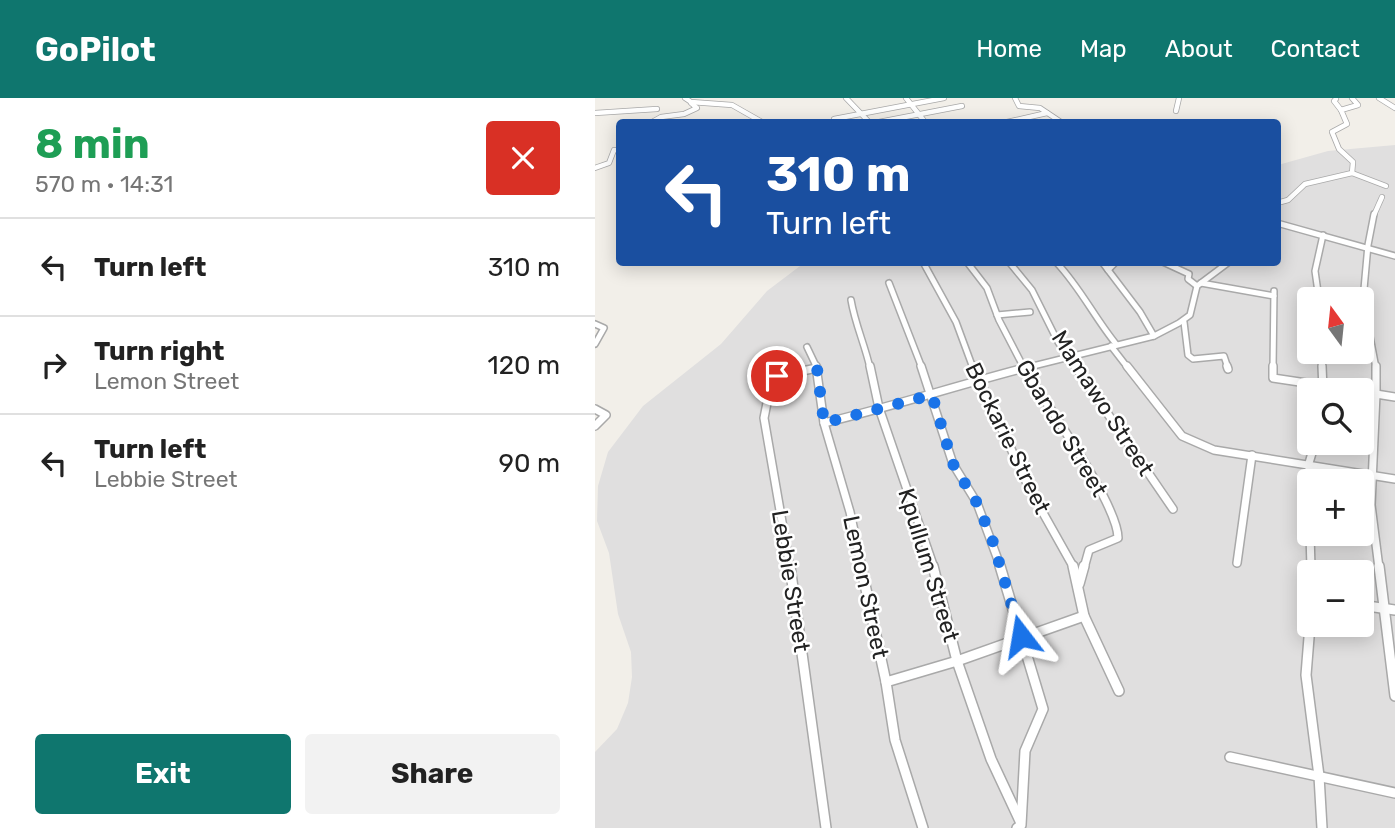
<!DOCTYPE html>
<html lang="en">
<head>
<meta charset="utf-8">
<style>
	:root { --surface:#fff; --page:#f2f2f2; --text:#222; --muted:#767676; --line:#e0e0e0; --accent:#0f766e }
	body { margin:0; font-family:Rubik,sans-serif; background:var(--page); color:var(--text); height:100vh; display:flex; flex-direction:column; font-size:26px; white-space:nowrap }
	* { box-sizing:border-box; margin:0 }
	p { font-size:23px; color:var(--muted) }
	.icon { flex:none; width:38px; height:38px; fill:none; stroke:currentColor; stroke-width:2; stroke-linecap:round; stroke-linejoin:round }
	.map { position:relative; flex:1; overflow:hidden }
	.drawer { display:flex; flex-direction:column; background:var(--surface); width:595px }
	.drawer>* { flex:none }
	.guide { position:absolute; left:21px; top:21px; width:665px; height:147px; border-radius:7px; box-shadow:0 4px 18px #0003; background:#1a4fa0; color:#fff; overflow:hidden }
	.needle { width:46px; rotate:345deg }
	.controls { position:absolute; left:702px; top:189px; display:grid; gap:14px }
	.controls a { display:grid; place-items:center; width:77px; height:77px; border-radius:7px; background:var(--surface); box-shadow:0 4px 18px #0003; font-size:35px }
	.pin { position:absolute; display:grid; place-items:center; width:60px; height:60px; color:#fff; margin:-30px; border:4px solid #fff; border-radius:50%; box-shadow:0 2px 7px #0007 }
	.me { position:absolute; width:77px; margin:-38px; rotate:346deg; stroke-linejoin:round; filter:drop-shadow(0 0 5px #0008) }
	.turn { display:flex; align-items:center; gap:24px; height:147px; padding:0 35px; font-size:32px }
	.turn .icon { width:91px; height:91px; stroke-width:2.5 }
	.turn b { display:block; font-size:49px; line-height:60px }
	.round { display:grid; place-items:center; flex:none; width:74px; height:74px; border-radius:7px; background:var(--page) }
	.summary { display:flex; align-items:center; justify-content:space-between; height:119px; padding:0 35px }
	h1 { font-size:42px; font-weight:700; line-height:52px; color:#1e9e55 }
	.cta { display:flex; gap:14px; margin-top:auto; padding:14px 35px }
	.cta a { flex:1; height:80px; border-radius:7px; background:var(--accent); color:#fff; font-size:28px; font-weight:700; line-height:80px; text-align:center }
	.cta a+a { background:var(--page); color:var(--text) }
	ul { padding:0; list-style:none }
	li { display:flex; align-items:center; gap:21px; height:98px; padding:0 35px; border-top:2px solid var(--line) }
	li div { flex:1 }
	li b { display:block; font-size:26px }
	li em { font-style:normal }
	header { display:flex; align-items:center; gap:42px; box-sizing:border-box; height:98px; padding:0 35px; background:var(--accent); color:#fff }
	header strong { font-size:33px }
	nav { display:flex; gap:38px; margin-inline-start:auto; font-size:24px }
	main { display:flex; flex:1; min-height:0 }
	.map>svg:first-child { display:block }
	.residential { fill:#e0dfdf; fill-rule:evenodd }
	.lines { fill:none; stroke-linecap:round; stroke-linejoin:round }
	.minor-far3-casing { stroke:#a9a9a9; stroke-width:6 }
	.minor-far2-casing { stroke:#a9a9a9; stroke-width:8 }
	.minor-far1-casing { stroke:#a9a9a9; stroke-width:10 }
	.minor-casing { stroke:#a9a9a9; stroke-width:12 }
	.minor-far3 { stroke:#fff; stroke-width:4.5 }
	.minor-far2 { stroke:#fff; stroke-width:5 }
	.minor-far1 { stroke:#fff; stroke-width:7 }
	.minor { stroke:#fff; stroke-width:9 }
	.route { stroke:#1a73e8; stroke-width:12; stroke-dasharray:0 21.6 }
	.labels { text-anchor:middle; stroke-width:5; stroke-linejoin:round; paint-order:stroke }
	.street-label { font-size:23px; fill:#222; stroke:#fff }
</style>
</head>
<body>
<header>
<strong>GoPilot</strong>
<nav><a>Home</a><a>Map</a><a>About</a><a>Contact</a></nav>
</header>
<main>
<section class="drawer">
<div class="summary"><div><h1>8 min</h1><p>570 m · 14:31</p></div><a class="round" style="background:#d93025;color:#fff"><svg class="icon" aria-label="close" viewBox="0 0 24 24"><path d="M6 6l12 12M18 6L6 18"/></svg></a></div>
<ul>
<li><svg class="icon" aria-label="left" viewBox="0 0 24 24"><path d="M17 20v-9H6M10 6l-5 5 5 5"/></svg><div><b>Turn left</b></div><em>310 m</em></li>
<li><svg class="icon" aria-label="right" viewBox="0 0 24 24"><path d="M7 20v-9h11M14 6l5 5-5 5"/></svg><div><b>Turn right</b><p>Lemon Street</p></div><em>120 m</em></li>
<li><svg class="icon" aria-label="left" viewBox="0 0 24 24"><path d="M17 20v-9H6M10 6l-5 5 5 5"/></svg><div><b>Turn left</b><p>Lebbie Street</p></div><em>90 m</em></li>
</ul>
<div class="cta"><a>Exit</a><a>Share</a></div>
</section>
<div class="map">
<svg width="800" height="730" viewBox="0 0 800 730">
	<rect width="100%" height="100%" fill="#f2efe9"/>
	<path class="residential" d="M800,47V730H0V654L22,631L33,605L37,579L36,554L23,516L14,455L2,423L3,388L13,354L48,308L126,246L172,193L209,165L682,164L683,67L733,53ZM714,201H766V254H714ZM714,292H766V345H714ZM714,383H766V436H714ZM714,474H766V527H714Z"/>
	<g class="lines">
		<defs>
			<g id="minor-far3">
				<path d="M90,0L96,4L137,7L167,24"/>
				<path d="M251,0L274,24"/>
				<path d="M311,0L330,24"/>
				<path d="M420,0L424,8L445,10L466,24"/>
				<path d="M784,0L800,10"/>
				<path d="M741,1L739,3L746,12"/>
				<path d="M581,13L584,0"/>
				<path d="M0,15L62,11"/>
				<path d="M239,21L349,0"/>
				<path d="M57,24L66,19L89,16L102,10L96,5"/>
				<path d="M284,24L367,8"/>
				<path d="M412,24L452,15"/>
				<path d="M0,70L14,65L19,52H24"/>
				<path d="M757,75L791,88"/>
				<path d="M682,105L693,102L710,86L757,75L758,64L744,51L737,34L752,26L746,12L763,7L757,0"/>
				<path d="M779,117L787,99"/>
			</g>
			<g id="minor-far2">
				<path d="M779,116L773,147L768,202L781,270"/>
				<path d="M682,125L800,158"/>
				<path d="M328,164L361,224L378,270"/>
				<path d="M372,164L392,190L404,222L429,270"/>
				<path d="M414,164L437,192L463,244L481,270"/>
				<path d="M461,164C485,189 499,219 521,246"/>
				<path d="M507,164L545,214L559,238"/>
				<path d="M568,164L594,176L593,181L602,188"/>
				<path d="M513,172L521,164"/>
				<path d="M294,185L327,270"/>
				<path d="M606,185L679,198"/>
				<path d="M724,201L720,173L728,137"/>
				<path d="M256,202C260,226 270,247 275,270"/>
				<path d="M402,217L435,214"/>
				<path d="M589,224L593,257L598,261L629,258L633,270"/>
				<path d="M0,226L9,230L0,246"/>
				<path d="M516,248L533,270"/>
				<path d="M212,249L222,270"/>
				<path d="M727,254V270"/>
				<path d="M430,270L559,238L584,225L595,217L602,188L634,164"/>
				<path d="M678,270L679,193"/>
			</g>
			<g id="minor-far1">
				<path d="M221,268L229,325L255,414L267,470"/>
				<path d="M275,268L284,310L339,470"/>
				<path d="M326,268L358,366L382,405L406,470"/>
				<path d="M378,268L434,390L479,470"/>
				<path d="M428,268C449,303 523,406 523,440L494,452L489,470"/>
				<path d="M480,268L578,411"/>
				<path d="M532,268L587,338L619,352L800,381"/>
				<path d="M632,268L633,271"/>
				<path d="M678,268V280L758,292"/>
				<path d="M727,268L728,292"/>
				<path d="M766,294L781,296V268"/>
				<path d="M0,311L11,317L0,328"/>
				<path d="M229,325C299,308 367,286 437,268"/>
				<path d="M714,383V365L720,345"/>
				<path d="M715,436L716,470"/>
				<path d="M642,465L657,357"/>
				<path d="M195,470L169,320L174,295L182,278L222,270"/>
				<path d="M784,470L776,407L781,296L800,299"/>
			</g>
			<g id="minor">
				<path d="M195,468L231,730"/>
				<path d="M266,468L291,584L300,642L328,730"/>
				<path d="M338,468L362,563L396,661L425,723"/>
				<path d="M405,468L448,611L430,653L426,727L422,730"/>
				<path d="M478,468L489,518L524,593"/>
				<path d="M716,468V474"/>
				<path d="M784,468L800,598"/>
				<path d="M484,486L489,468"/>
				<path d="M714,501V514"/>
				<path d="M766,507L800,512"/>
				<path d="M715,527L711,577L724,678L727,730"/>
				<path d="M291,584L362,563L489,518"/>
				<path d="M635,659L800,695"/>
			</g>
		</defs>
		<use href="#minor-far3" class="minor-far3-casing"/>
		<use href="#minor-far2" class="minor-far2-casing"/>
		<use href="#minor-far1" class="minor-far1-casing"/>
		<use href="#minor" class="minor-casing"/>
		<use href="#minor-far3" class="minor-far3"/>
		<use href="#minor-far2" class="minor-far2"/>
		<use href="#minor-far1" class="minor-far1"/>
		<use href="#minor" class="minor"/>
	</g>
	<g class="lines">
		<path class="route" d="M182,278L222,270L229,325L337,297L358,366L382,405L397,441L426,538"/>
	</g>
	<g class="labels">
		<g class="street-label">
			<text transform="translate(508 305) rotate(57)" y="8">Mamawo Street</text>
			<text transform="translate(467 330) rotate(59)" y="8">Gbando Street</text>
			<text transform="translate(413 340) rotate(64)" y="8">Bockarie Street</text>
			<text transform="translate(334 467) rotate(73)" y="8">Kpullum Street</text>
			<text transform="translate(196 483) rotate(81)" y="8">Lebbie Street</text>
			<text transform="translate(271 489) rotate(78)" y="8">Lemon Street</text>
		</g>
	</g>
</svg>
<div class="controls">
<a><svg class="needle" viewBox="-14 -14 28 28"><path d="M0-13l5 13h-10z" fill="#e53935"/><path d="M0 13l5-13h-10z" fill="#767676"/></svg></a>
<a><svg class="icon" aria-label="search" viewBox="0 0 24 24"><circle cx="10" cy="10" r="6"/><path d="M15 15l6 6"/></svg></a>
<a>+</a>
<a>−</a>
</div>
<div class="pin" style="left:182px;top:278px;background:#d93025"><svg class="icon" aria-label="arrive" viewBox="0 0 24 24"><path d="M6 21V4h12l-3 4 3 4H6"/></svg></div>
<svg class="me" style="left:426px;top:538px" viewBox="-20 -20 40 40"><path d="M0-17L14 15 0 8-14 15z" fill="#1a73e8" stroke="#fff" stroke-width="4"/></svg>
<div class="guide">
<div class="turn"><svg class="icon" aria-label="left" viewBox="0 0 24 24"><path d="M17 20v-9H6M10 6l-5 5 5 5"/></svg><div><b>310 m</b>Turn left</div></div>
</div>
</div>
</main>
</body>
</html>
